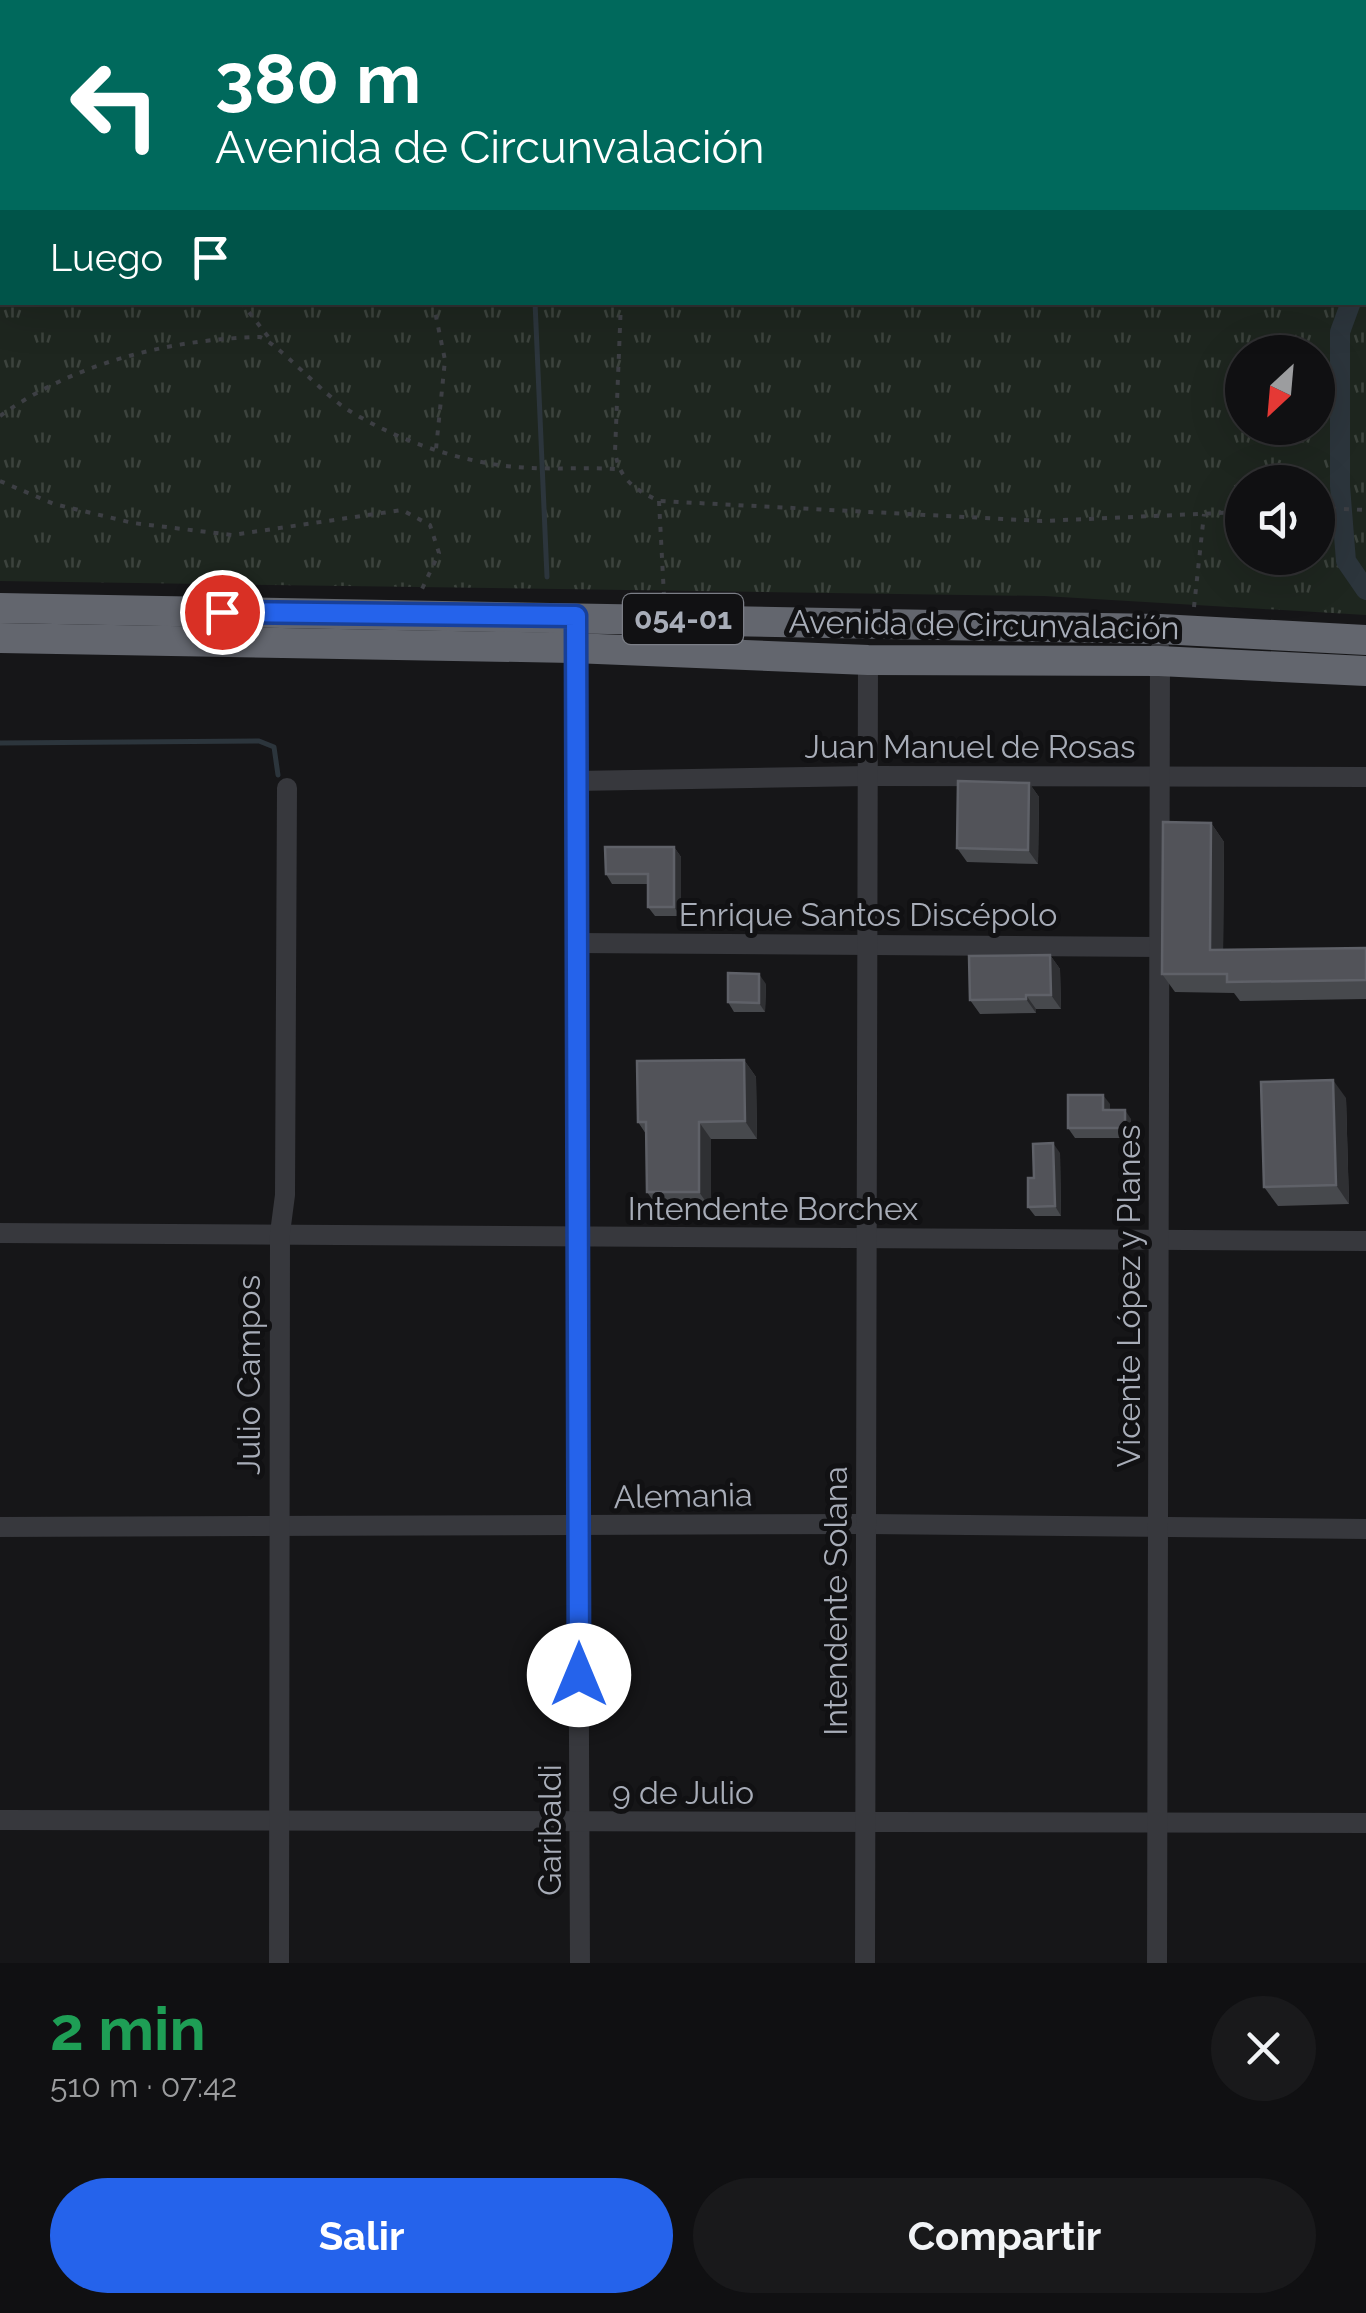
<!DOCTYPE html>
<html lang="es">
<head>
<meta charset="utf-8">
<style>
	:root { --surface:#101012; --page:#19191b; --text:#f1f3f6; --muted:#9c9d9f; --line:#303032; --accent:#2563eb }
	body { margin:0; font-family:Raleway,sans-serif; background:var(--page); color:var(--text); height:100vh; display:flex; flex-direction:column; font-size:38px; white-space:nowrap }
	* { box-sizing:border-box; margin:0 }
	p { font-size:32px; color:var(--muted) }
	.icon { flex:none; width:55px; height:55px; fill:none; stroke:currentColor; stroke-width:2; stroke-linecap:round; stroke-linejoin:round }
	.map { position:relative; height:1963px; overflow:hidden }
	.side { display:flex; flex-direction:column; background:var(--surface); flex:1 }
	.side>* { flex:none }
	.top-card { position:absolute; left:0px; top:0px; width:1368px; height:305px; box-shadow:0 10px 40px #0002,0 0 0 2px var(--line); background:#00695c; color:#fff; overflow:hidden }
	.needle { width:65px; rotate:206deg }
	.fabs { position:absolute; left:1225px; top:335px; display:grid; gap:20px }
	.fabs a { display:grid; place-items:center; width:110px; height:110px; border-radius:50%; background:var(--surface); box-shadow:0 10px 40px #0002,0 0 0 2px var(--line); font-size:50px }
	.pin { position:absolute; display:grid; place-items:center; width:85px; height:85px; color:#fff; margin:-42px; border:5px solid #fff; border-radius:50%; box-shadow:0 2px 10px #0007 }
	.me { position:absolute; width:110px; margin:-55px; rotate:0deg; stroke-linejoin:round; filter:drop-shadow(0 0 8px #0008) }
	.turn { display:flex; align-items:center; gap:35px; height:210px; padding:0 50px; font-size:45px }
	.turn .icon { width:130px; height:130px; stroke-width:2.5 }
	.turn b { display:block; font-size:70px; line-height:85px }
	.then { display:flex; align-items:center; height:95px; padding:0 50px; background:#0003; gap:20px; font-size:38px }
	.round { display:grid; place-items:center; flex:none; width:105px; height:105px; border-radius:52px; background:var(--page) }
	.head { display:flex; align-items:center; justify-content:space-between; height:170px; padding:0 50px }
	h1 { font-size:60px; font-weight:700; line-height:75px; color:#1e9e55 }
	.primary-button { display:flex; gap:20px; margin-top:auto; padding:20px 50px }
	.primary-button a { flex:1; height:115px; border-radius:60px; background:var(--accent); color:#fff; font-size:40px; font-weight:700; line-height:115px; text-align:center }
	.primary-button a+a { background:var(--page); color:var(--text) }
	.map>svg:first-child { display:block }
	.park { fill:url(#park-tufts); fill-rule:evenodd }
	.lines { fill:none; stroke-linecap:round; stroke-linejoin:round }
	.stream { stroke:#2c353c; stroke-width:5 }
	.canal { stroke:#2c353c; stroke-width:20 }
	.path { stroke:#3d3f44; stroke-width:4; stroke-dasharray:5 8; stroke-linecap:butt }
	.minor { stroke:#37383d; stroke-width:20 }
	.highway { stroke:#63666e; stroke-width:30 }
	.wall { fill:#47494d }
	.shaded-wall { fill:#2f3033 }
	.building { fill:#525359; stroke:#5f6168; stroke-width:2.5 }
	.route-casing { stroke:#184099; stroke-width:25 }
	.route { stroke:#2563eb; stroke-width:18 }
	.labels { text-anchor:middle; stroke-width:10; stroke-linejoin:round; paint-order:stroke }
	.shield { fill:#111113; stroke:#7b7e86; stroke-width:2.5 }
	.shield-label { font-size:30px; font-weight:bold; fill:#a8adb8 }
	.street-label { font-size:32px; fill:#a8adb8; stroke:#111113 }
</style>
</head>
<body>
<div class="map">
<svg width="1366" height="1963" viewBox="0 0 1366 1963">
	<defs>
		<pattern id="park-tufts" width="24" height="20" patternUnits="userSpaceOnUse" patternTransform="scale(2.5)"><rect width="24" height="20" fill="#1e261f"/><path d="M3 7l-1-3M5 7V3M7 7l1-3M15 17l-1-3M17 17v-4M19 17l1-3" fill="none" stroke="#3c433d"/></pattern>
	</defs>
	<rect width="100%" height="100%" fill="#161618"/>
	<path class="park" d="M0,0H1366V615L1044,596L0,581ZM2,2H1365V302H2ZM1242,352H1318V428H1242ZM1242,482H1318V558H1242Z"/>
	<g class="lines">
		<g class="stream">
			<path d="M491,0V2"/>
			<path d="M535,302L547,577"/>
			<path d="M0,743L259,741L274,747L278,775"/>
		</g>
		<g class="canal">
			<path d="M1365,222L1366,218"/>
			<path d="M1351,302L1340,332V486L1346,561L1366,590"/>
		</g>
		<g class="path">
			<path d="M251,0L253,2"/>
			<path d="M537,0V2"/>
			<path d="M707,0L709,2"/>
			<path d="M1218,0L1226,2"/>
			<path d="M1365,35H1366"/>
			<path d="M0,97L2,98"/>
			<path d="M1365,227H1366"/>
			<path d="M241,302L270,339"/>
			<path d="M433,302L445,360L436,449"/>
			<path d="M621,302L615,452C620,480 634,489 659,501L1042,521L1242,512"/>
			<path d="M0,416C74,363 170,339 260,337C276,342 325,396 348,410C397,440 459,462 516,467C549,470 583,467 616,469"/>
			<path d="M0,481L54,504L133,523L232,535L402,510L430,525L439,553L421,591"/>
			<path d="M659,501L664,596"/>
			<path d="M1318,508L1366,510"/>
			<path d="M1194,607L1204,514"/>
		</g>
		<g class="minor">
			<path d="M574,638L580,1963"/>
			<path d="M575,781L868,776L1366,777"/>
			<path d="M576,943L1160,947"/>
			<path d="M0,1233L1366,1241"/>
			<path d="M0,1527L867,1524L1366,1529"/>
			<path d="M0,1820L1366,1823"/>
			<path d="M279,1963L280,1233L285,1195L287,788"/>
			<path d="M865,1963L868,660"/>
			<path d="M1157,1963L1160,650"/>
		</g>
		<g class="highway">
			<path d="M0,608L1160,629L1366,640"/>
			<path d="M0,638L573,648L868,660L1159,661L1366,671"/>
		</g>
	</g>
	<g class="wall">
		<path d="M1029,783L1039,797L1038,864L967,862L957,848Z"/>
		<path d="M1211,823L1224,842L1223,950L1366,948V999L1240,1001L1234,993L1175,992L1162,974Z"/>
		<path d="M674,847L681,857V916H655L648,907V884H612L606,874Z"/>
		<path d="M1050,955L1060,969L1061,1009H1036V1013L980,1014L970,1000Z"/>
		<path d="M766,984L765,1012H734L728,1002Z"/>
		<path d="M744,1060L756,1077L757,1139H711V1209H659L647,1192L646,1134L638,1122Z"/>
		<path d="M1346,1098L1349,1204L1278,1206L1264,1187Z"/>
		<path d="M1110,1104V1110L1131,1119V1138H1075L1068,1128Z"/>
		<path d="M1060,1153L1061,1216H1035L1028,1207L1034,1178Z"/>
	</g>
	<g class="shaded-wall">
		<path d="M1029,783L1039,797L1038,864L1028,850Z"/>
		<path d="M1211,823L1224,842L1223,969L1210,950Z"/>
		<path d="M674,847L681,857V916L674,907Z"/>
		<path d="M1050,955L1060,969L1061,1009L1051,995Z"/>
		<path d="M759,974L766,984L765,1012L759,1003Z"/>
		<path d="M1026,995L1036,1009V1013L1026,999Z"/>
		<path d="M744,1060L756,1077L757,1139L745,1121Z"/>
		<path d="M1333,1080L1346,1098L1349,1204L1336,1185Z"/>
		<path d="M1103,1095L1110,1104V1120L1103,1110Z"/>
		<path d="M1125,1110L1131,1119V1138L1125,1128Z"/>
		<path d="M699,1122L711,1139V1209L699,1192Z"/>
		<path d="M1053,1143L1060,1153L1061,1216L1055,1206Z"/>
	</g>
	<g class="building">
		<path d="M958,781L1029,783L1028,850L957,848Z"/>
		<path d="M1163,822L1211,823L1210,950L1366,948V980L1227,982V974H1162Z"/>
		<path d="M605,847H674V907H648V874H606Z"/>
		<path d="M1050,955L1051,995H1026V999L970,1000L969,956Z"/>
		<path d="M728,973L759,974V1003L728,1002Z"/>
		<path d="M744,1060L745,1121L699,1122V1192H647L646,1122H638L637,1061Z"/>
		<path d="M1333,1080L1336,1185L1264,1187L1261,1082Z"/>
		<path d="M1068,1095H1103V1110H1125V1128H1068Z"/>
		<path d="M1053,1143L1055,1206L1028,1207V1178H1034L1033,1144Z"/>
	</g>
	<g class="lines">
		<defs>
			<path id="route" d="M222,612L576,616L579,1675"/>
		</defs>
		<use href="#route" class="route-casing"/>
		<use href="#route" class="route"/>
	</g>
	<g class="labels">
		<rect class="shield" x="623" y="594" width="120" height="50" rx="8"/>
		<g class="shield-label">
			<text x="683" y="629">054-01</text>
		</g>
		<g class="street-label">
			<text transform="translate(984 625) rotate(1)" y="11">Avenida de Circunvalación</text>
			<text x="970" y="758">Juan Manuel de Rosas</text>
			<text x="868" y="926">Enrique Santos Discépolo</text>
			<text x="773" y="1220">Intendente Borchex</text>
			<text transform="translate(1129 1296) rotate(-90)" y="11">Vicente López y Planes</text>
			<text transform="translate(249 1375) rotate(-90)" y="11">Julio Campos</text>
			<text transform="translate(683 1496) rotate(-1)" y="11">Alemania</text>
			<text transform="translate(836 1601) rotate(-90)" y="11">Intendente Solana</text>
			<text x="683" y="1804">9 de Julio</text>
			<text transform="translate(550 1830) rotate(-90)" y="11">Garibaldi</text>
		</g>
	</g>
</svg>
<div class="fabs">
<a><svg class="needle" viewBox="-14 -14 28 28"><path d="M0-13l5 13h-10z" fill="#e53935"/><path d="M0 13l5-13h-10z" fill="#9c9d9f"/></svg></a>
<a><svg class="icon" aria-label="sound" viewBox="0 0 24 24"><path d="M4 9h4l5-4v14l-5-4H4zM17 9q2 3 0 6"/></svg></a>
</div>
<div class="pin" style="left:222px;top:612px;background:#d93025"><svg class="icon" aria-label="arrive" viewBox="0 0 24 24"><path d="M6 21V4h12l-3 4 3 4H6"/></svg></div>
<svg class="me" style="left:579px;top:1675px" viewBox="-20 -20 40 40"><circle r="19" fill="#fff"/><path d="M0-13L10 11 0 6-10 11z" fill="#2563eb"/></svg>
<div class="top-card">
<div class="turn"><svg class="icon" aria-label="left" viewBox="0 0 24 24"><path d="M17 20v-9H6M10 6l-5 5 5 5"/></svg><div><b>380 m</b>Avenida de Circunvalación</div></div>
<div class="then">Luego<svg class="icon" aria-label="arrive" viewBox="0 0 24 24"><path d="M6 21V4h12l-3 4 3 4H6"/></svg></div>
</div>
</div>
<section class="side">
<div class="head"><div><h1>2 min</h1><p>510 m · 07:42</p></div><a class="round"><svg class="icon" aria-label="close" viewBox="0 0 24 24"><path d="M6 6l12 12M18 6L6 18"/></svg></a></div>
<div class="primary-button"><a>Salir</a><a>Compartir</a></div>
</section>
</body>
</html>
